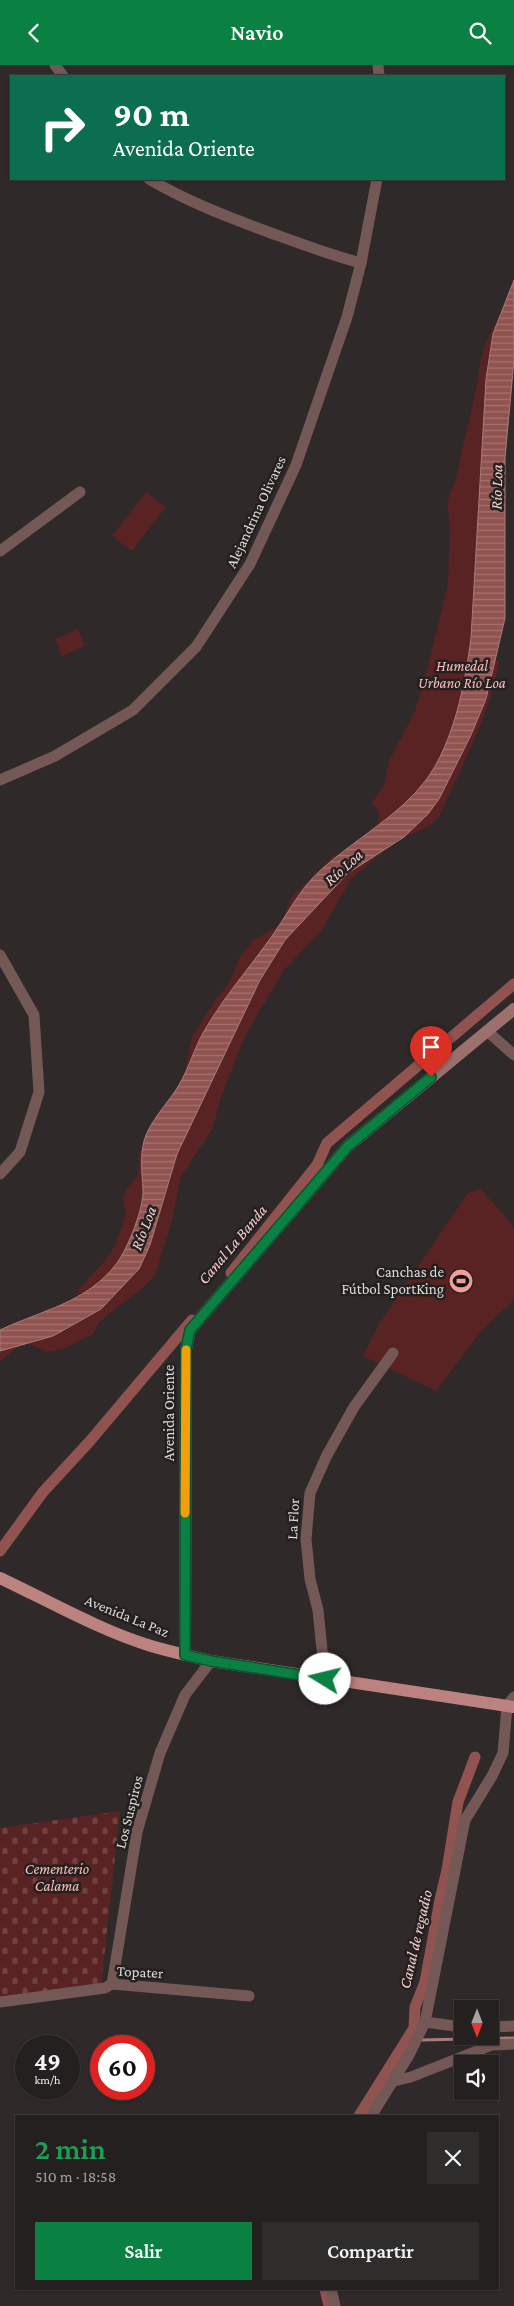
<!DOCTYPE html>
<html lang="es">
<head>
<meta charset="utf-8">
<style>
	:root { --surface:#23201f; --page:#2f2d2c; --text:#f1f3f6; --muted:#a3a3a4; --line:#403e3d; --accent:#0b8043 }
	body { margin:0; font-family:"Crimson Pro",serif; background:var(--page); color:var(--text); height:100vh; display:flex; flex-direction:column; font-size:19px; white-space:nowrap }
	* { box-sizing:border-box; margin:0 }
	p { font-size:16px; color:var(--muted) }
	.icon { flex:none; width:28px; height:28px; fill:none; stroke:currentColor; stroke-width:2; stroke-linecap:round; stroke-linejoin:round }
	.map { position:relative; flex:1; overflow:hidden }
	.details { position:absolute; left:15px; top:2050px; width:484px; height:175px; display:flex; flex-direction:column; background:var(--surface); border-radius:0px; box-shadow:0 1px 4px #0004,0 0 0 1px var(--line) }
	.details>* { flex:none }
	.hud { position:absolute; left:10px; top:10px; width:495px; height:105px; border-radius:0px; box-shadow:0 1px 4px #0004,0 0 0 1px var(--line); background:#0b6e4f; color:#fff; overflow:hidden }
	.needle { width:32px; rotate:180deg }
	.buttons { position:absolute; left:454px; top:1935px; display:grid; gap:10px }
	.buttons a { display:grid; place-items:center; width:45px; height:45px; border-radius:0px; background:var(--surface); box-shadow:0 1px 4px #0004,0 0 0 1px var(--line); font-size:25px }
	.speed { position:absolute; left:15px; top:1970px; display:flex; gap:10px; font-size:25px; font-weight:700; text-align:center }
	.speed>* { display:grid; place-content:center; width:65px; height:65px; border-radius:50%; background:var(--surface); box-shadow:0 1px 4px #0004,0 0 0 1px var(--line); line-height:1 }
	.speed small { font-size:12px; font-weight:400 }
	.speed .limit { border:8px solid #d22; background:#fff; color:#111 }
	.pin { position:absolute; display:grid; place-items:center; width:42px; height:42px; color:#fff; margin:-51px -21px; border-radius:50% 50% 50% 0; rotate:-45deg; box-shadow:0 0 5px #0007 }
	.pin .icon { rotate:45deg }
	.me { position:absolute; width:55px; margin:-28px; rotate:279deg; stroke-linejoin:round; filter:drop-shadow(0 0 4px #0008) }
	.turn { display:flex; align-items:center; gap:18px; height:105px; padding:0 20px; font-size:22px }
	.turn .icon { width:65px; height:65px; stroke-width:2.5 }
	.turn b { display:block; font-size:35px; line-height:42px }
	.round { display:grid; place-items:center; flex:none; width:52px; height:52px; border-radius:0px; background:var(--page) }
	.overview { display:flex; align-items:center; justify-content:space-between; height:85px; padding:0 20px }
	h1 { font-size:30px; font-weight:600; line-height:38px; color:#1e9e55 }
	.action { display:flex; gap:10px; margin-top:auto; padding:10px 20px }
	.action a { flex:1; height:58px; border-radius:0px; background:var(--accent); color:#fff; font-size:20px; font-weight:600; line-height:58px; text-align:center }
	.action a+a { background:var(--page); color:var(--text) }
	header { display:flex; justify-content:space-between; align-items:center; height:65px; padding:0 20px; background:var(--accent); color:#fff; font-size:22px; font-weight:600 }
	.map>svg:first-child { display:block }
	.cemetery { fill:url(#cemetery-stones) }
	.park { fill:#582322 }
	.water { fill:url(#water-rules); stroke:#a87c7a }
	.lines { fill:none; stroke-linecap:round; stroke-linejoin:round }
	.stream { stroke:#a87c7a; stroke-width:3 }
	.canal { stroke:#915350; stroke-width:11 }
	.street { stroke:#745856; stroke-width:11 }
	.secondary { stroke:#9c706d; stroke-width:12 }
	.primary { stroke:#bc827f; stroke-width:12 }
	.route-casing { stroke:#07532c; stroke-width:12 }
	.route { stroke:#0b8043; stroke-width:9 }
	.slow { stroke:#f59e0b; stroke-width:9 }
	.labels { text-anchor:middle; stroke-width:5; stroke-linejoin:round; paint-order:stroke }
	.street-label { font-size:15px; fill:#dfdcdc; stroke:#252020 }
	.park-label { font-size:15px; font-style:italic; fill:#fabfbb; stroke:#252020 }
	.poi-label { font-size:15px; fill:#dfdcdc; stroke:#252020; text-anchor:end }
	.water-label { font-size:16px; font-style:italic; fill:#f8d0cd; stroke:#252020 }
</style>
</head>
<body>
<header><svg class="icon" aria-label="back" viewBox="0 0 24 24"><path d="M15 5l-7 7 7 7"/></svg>Navio<svg class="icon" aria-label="search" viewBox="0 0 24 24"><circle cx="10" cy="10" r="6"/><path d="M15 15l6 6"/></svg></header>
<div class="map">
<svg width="514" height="2241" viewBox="0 0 514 2241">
	<defs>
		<pattern id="cemetery-stones" width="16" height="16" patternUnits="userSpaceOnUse" patternTransform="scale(1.25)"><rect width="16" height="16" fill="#582322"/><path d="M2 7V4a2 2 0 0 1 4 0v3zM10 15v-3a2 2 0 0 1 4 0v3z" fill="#704242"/></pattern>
		<pattern id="water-rules" width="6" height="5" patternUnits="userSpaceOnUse" patternTransform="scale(1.25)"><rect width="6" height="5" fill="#915350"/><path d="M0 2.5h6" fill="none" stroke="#a57371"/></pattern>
	</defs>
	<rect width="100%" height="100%" fill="#2f2a29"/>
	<path class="cemetery" d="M120,1746L101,1921L0,1933V1763Z"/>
	<g class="park">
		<path d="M506,241L493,356L506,523L500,533L492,589L499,598C489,652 461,702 439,752L428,762L397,775L352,813L321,866L284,905L244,973L220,1035L213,1063L181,1111L172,1155L155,1210L145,1221L99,1257L93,1269L64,1284L47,1287L30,1279L21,1280L0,1296V1267L39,1257L42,1247L48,1243L61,1246L76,1236L79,1224L104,1197L115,1181L126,1149L123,1134L127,1123L138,1111L139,1088L150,1076L185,1006L192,972L214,937L230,917L240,891L254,875L281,859L291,833L334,790L346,788L378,758L380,749L372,738L384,720L389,696L415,646L429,598L448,518L450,459L447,438L455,417L478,316C479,288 490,264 506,241Z"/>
		<path d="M146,427L166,442L132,486L112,471Z"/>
		<path d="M78,564L85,581L62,591L55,574Z"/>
		<path d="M481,1124L514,1162V1235L483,1264L436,1326L363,1291L379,1259L468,1128Z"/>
	</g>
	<path class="water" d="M514,215V295L505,393V553L486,634L471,670L439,734L428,749L404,772L348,808L285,875L260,915L177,1089L150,1180L139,1204L101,1244L53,1271L0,1286V1265C42,1245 87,1238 117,1198C128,1183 144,1143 143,1124C142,1109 140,1091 144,1076C149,1057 169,1037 179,1020C189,1003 194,984 203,968C221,936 246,907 267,878C286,853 298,825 322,804C355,774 399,751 426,715C454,677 465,619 471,573L486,314L493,269Z"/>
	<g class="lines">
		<path class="stream" d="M422,1975L514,1973"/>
		<g class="canal">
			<path d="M231,1208L317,1100L327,1078L514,919"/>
			<path d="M0,1486L43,1427L90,1376L192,1255"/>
			<path d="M359,2051L414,1963L415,1942L425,1917L440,1835L447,1805L458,1737L475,1692"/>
			<path d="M325,2224L329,2241"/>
		</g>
		<g class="street">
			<path d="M55,0L63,11"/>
			<path d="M378,0L379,11"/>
			<path d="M149,114C188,137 228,152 271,168C301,179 330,190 361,198"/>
			<path d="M0,486L80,427"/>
			<path d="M0,715L55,691L133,645L196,582L250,499L296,400L347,252L361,198L377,114"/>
			<path d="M0,890L34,950L39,1027L20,1087L0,1109"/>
			<path d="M487,966L514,990"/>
			<path d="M325,1614L318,1545L310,1514L306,1474L310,1428L327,1390L354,1342L393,1288"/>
			<path d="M112,1919L137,1767L160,1688L185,1630L211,1596"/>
			<path d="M0,1937L105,1923L112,1919L249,1931"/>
			<path d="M425,1957L462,1962"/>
			<path d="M490,1962L514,1961"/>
			<path d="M394,2016L411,2012L492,1980L514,1979"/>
			<path d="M371,2051L409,1990L425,1957L465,1755L492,1711L503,1688L507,1641L514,1632"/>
			<path d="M331,2224L335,2241"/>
		</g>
		<path class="secondary" d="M185,1590L186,1284L190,1265L348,1081L514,944"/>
		<path class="primary" d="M0,1513C49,1536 99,1565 151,1581C171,1587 191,1591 211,1596L514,1642"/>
	</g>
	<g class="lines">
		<defs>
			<path id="route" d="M325,1614L211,1596L185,1590L186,1284L190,1265L348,1081L431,1012"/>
		</defs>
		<use href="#route" class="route-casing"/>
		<use href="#route" class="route"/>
		<path class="slow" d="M185,1448L186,1285"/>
	</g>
	<defs>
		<symbol id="stadium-disc" viewBox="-11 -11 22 22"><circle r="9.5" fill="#f59b97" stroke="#252020"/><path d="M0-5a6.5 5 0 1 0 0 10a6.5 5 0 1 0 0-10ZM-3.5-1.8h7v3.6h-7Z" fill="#111"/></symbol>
	</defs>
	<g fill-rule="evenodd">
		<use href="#stadium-disc" x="447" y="1202" width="28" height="28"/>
	</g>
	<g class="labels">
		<g class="street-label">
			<text transform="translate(256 447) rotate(-65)" y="5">Alejandrina Olivares</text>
			<text transform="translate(169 1348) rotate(-90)" y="5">Avenida Oriente</text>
			<text transform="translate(293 1454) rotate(-87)" y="5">La Flor</text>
			<text transform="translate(127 1551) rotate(22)" y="5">Avenida La Paz</text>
			<text transform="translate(129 1747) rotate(-76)" y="5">Los Suspiros</text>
			<text transform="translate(140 1907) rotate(3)" y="5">Topater</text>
		</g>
		<g class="park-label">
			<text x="462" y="606">Humedal<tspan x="462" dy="17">Urbano Río Loa</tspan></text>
			<text x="57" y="1809">Cementerio<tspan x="57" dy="17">Calama</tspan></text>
		</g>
		<g class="poi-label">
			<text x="444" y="1212">Canchas de<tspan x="444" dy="17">Fútbol SportKing</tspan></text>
		</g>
		<g class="water-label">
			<text transform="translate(496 422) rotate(-89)" y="6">Río Loa</text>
			<text transform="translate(343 802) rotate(-42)" y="6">Río Loa</text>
			<text transform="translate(143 1163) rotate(-69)" y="6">Río Loa</text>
			<text transform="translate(232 1179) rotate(-50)" y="6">Canal La Banda</text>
			<text transform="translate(415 1874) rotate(-77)" y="6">Canal de regadio</text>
		</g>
	</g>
</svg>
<div class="buttons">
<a><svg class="needle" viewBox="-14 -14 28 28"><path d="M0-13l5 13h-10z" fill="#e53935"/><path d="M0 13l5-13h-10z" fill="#a3a3a4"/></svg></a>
<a><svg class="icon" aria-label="sound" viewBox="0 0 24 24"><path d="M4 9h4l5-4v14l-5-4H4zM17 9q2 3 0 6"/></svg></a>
</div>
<div class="speed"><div>49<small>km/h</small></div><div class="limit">60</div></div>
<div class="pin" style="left:431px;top:1012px;background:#d93025"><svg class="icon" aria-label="arrive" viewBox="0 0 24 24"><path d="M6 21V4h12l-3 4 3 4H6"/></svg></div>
<svg class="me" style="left:325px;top:1614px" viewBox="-20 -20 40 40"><circle r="19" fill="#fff"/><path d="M0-13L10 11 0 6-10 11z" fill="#0b8043"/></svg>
<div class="hud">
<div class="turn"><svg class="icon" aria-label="right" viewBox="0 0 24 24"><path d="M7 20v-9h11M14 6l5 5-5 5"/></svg><div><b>90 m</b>Avenida Oriente</div></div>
</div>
<section class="details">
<div class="overview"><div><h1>2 min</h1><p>510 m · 18:58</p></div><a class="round"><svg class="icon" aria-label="close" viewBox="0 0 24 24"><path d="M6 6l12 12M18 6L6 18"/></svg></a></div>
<div class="action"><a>Salir</a><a>Compartir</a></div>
</section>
</div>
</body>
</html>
